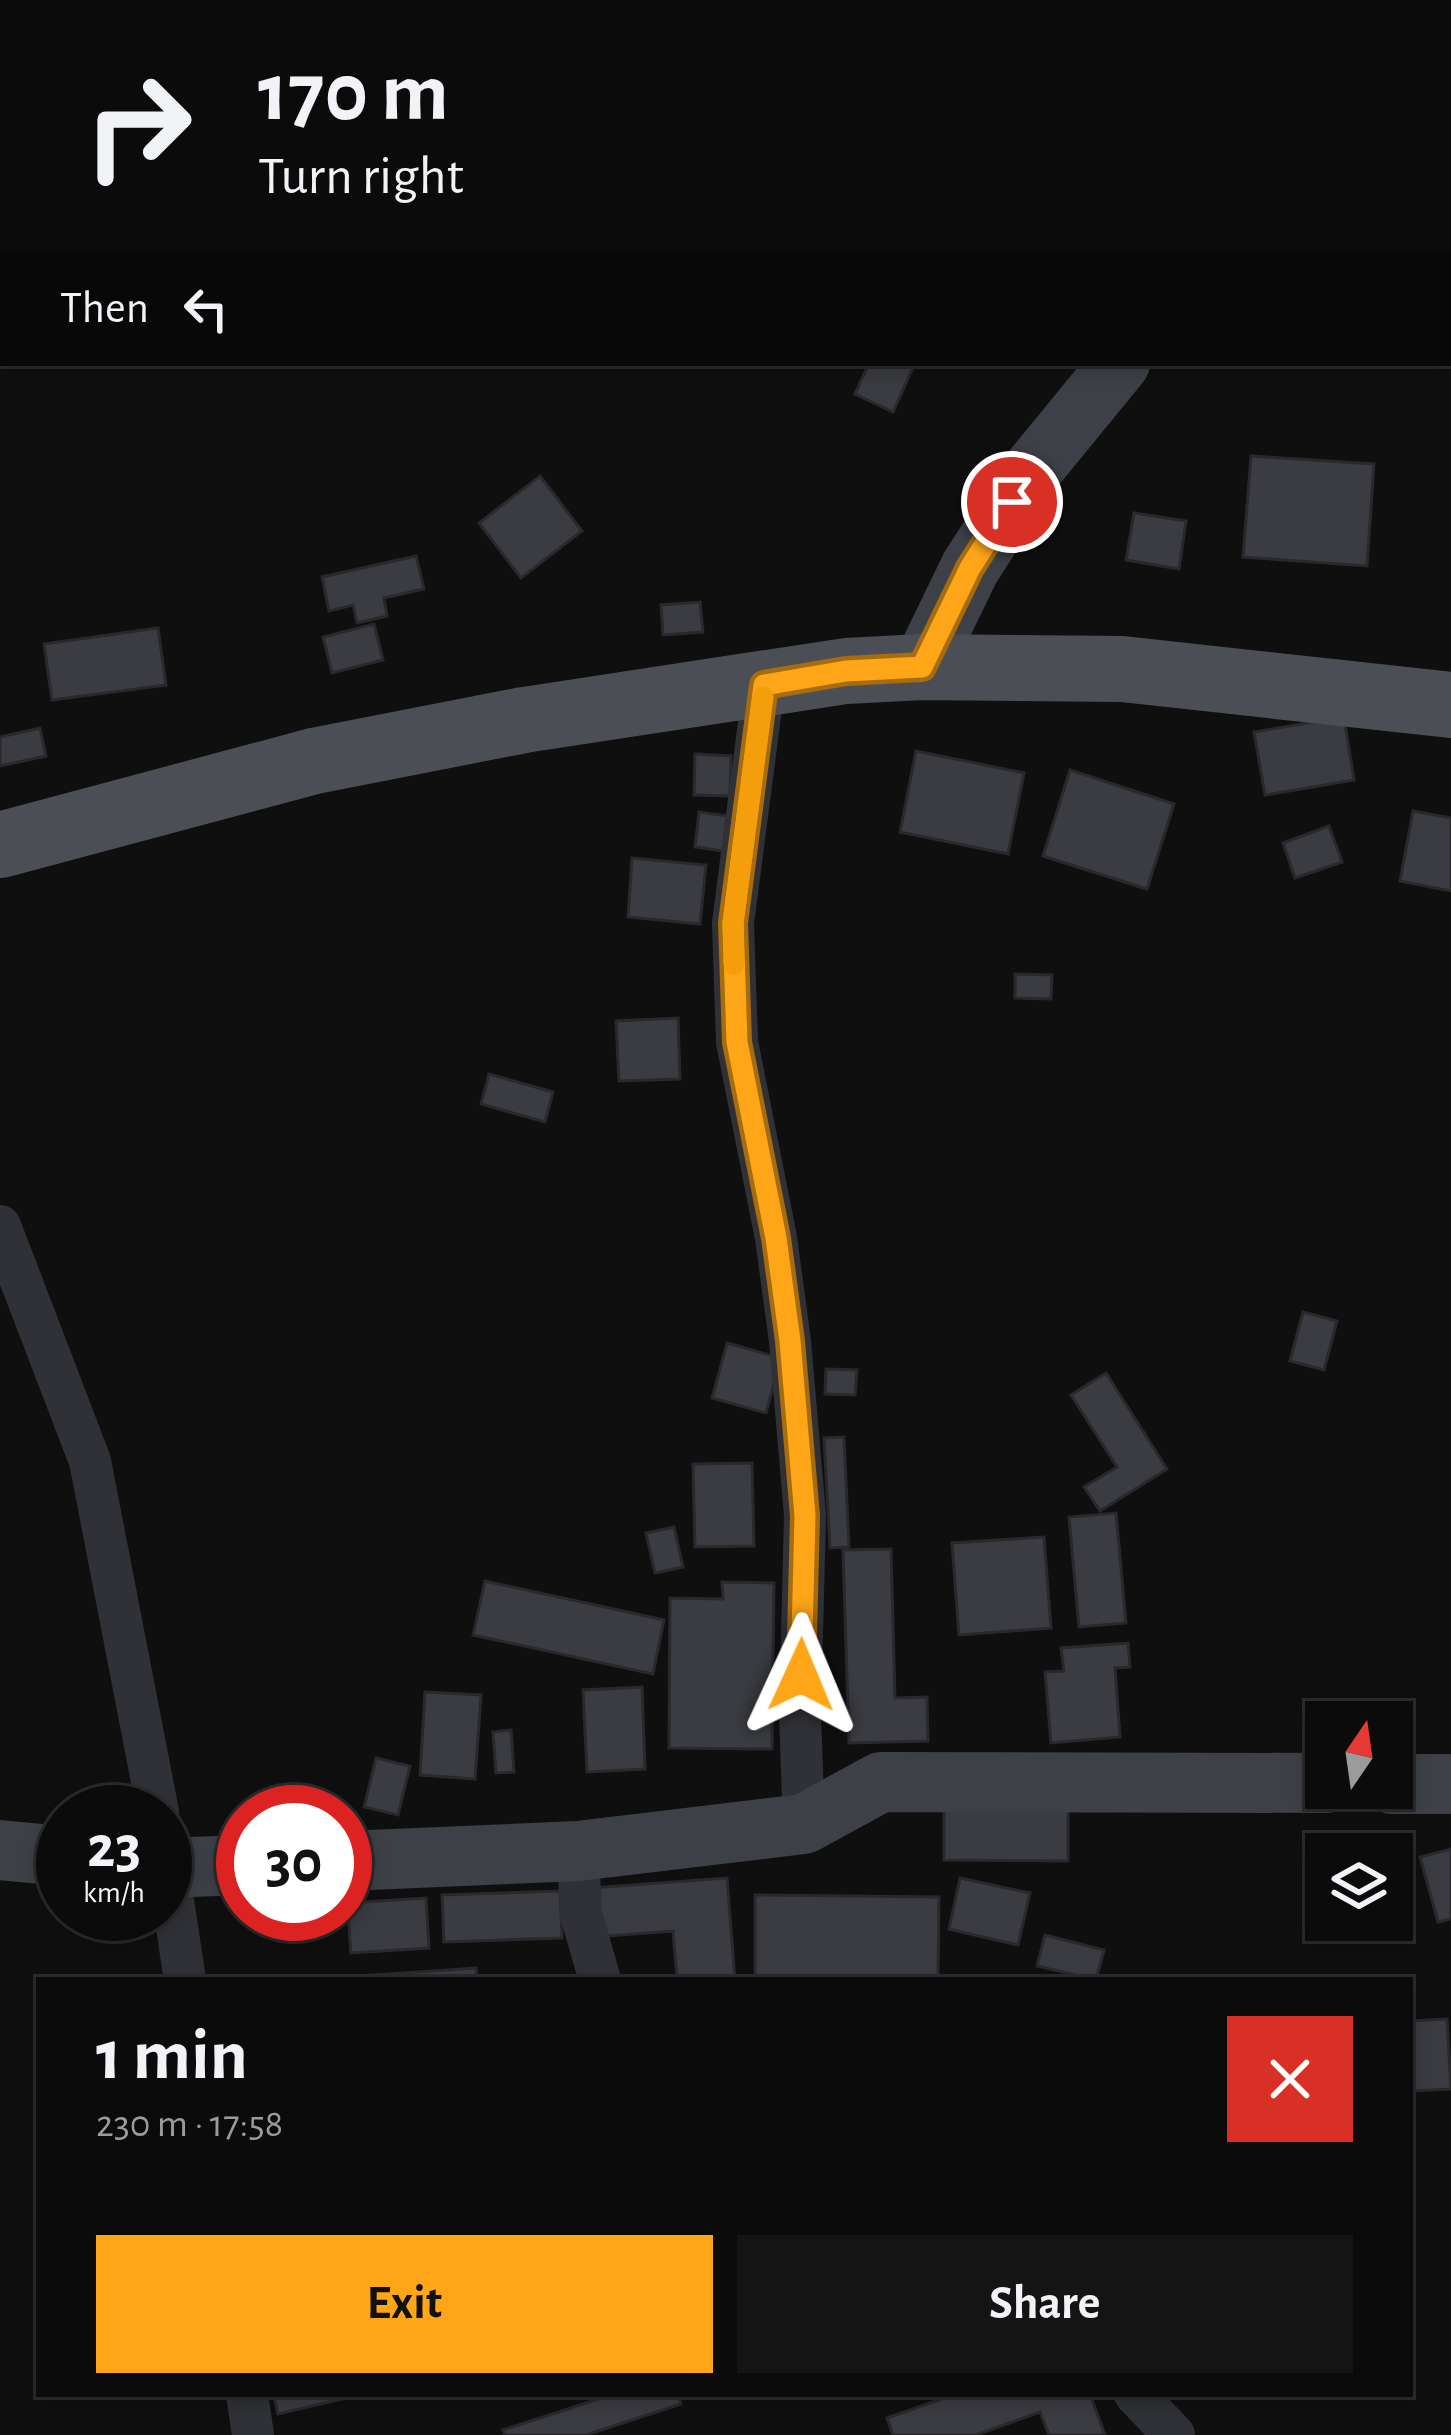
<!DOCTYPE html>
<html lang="en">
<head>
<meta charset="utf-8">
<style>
	:root { --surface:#0b0b0c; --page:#141415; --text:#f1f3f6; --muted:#9a9b9d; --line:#2b2b2d; --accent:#ffa618 }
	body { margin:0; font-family:"Alegreya Sans",sans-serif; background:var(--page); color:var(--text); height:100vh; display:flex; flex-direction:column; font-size:45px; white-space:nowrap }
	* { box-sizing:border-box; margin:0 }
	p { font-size:39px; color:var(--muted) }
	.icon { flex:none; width:66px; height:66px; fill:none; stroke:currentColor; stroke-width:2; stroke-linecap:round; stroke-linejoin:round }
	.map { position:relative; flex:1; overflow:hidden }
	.panel { position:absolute; left:36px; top:1977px; width:1377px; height:420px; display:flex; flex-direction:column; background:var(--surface); border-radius:0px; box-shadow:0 6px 18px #0003,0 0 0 3px var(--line) }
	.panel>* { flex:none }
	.top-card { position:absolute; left:0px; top:0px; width:1452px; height:366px; box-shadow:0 6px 18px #0003,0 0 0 3px var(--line); background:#0b0b0c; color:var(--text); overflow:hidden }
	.needle { width:78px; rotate:13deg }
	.controls { position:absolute; left:1305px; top:1701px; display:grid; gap:24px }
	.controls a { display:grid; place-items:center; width:108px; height:108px; border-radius:0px; background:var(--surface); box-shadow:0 6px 18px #0003,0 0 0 3px var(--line); font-size:60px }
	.speed { position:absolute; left:36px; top:1785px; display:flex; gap:24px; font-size:60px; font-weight:700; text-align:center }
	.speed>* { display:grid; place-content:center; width:156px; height:156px; border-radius:50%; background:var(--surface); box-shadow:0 6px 18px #0003,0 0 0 3px var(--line); line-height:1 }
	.speed small { font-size:30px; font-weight:400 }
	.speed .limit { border:18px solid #d22; background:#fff; color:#111 }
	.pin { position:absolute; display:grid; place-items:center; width:102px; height:102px; color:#fff; margin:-51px; border:6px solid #fff; border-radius:50%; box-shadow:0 3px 12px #0007 }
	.me { position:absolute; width:132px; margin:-66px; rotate:1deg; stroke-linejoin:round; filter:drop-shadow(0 0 9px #0008) }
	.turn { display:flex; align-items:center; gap:42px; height:252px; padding:0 60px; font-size:54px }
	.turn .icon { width:156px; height:156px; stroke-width:2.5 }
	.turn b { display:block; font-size:84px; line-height:102px }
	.then { display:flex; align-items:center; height:114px; padding:0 60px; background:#0003; gap:24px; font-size:45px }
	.round { display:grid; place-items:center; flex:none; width:126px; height:126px; border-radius:0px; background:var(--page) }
	.head { display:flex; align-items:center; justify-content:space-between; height:204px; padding:0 60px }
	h1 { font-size:72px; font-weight:600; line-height:90px }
	.primary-button { display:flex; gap:24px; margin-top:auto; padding:24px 60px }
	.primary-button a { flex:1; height:138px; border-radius:0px; background:var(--accent); color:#111; font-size:48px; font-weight:600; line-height:138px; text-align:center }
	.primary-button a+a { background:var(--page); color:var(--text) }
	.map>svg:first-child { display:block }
	.building { fill:#3b3c41; stroke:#29292d; stroke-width:3 }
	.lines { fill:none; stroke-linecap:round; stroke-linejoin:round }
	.street { stroke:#303136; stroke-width:42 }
	.secondary { stroke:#3d4046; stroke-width:60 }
	.primary { stroke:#4b4e55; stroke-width:66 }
	.route-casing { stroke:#a66c10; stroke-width:30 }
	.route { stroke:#ffa618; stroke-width:21 }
	.slow { stroke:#f59e0b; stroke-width:21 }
</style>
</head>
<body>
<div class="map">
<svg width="1451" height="2435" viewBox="0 0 1451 2435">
	<rect width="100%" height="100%" fill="#0f0f10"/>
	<g class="building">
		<path d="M869,363H915L893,412L855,394Z"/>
		<path d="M1251,456L1374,464L1367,566L1243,557Z"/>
		<path d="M540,476L582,531L521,578L479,523Z"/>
		<path d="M1134,513L1186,521L1179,569L1126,560Z"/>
		<path d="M416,556L424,589L384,598L387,616L357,623L353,605L329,611L322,577Z"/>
		<path d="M700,602L703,632L663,635L661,605Z"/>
		<path d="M374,624L383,660L332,673L323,637Z"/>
		<path d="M158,628L166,685L52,700L44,644Z"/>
		<path d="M1344,717L1354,780L1265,795L1254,732Z"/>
		<path d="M40,728L46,756L0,766V737Z"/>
		<path d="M916,751L1024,773L1008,854L900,832Z"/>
		<path d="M695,754L731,756L730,796L694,795Z"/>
		<path d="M1070,770L1174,804L1147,889L1043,856Z"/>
		<path d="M1413,811L1451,818V891L1400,881Z"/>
		<path d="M699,812L727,816L723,851L695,847Z"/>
		<path d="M1329,826L1342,862L1295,878L1283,843Z"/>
		<path d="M632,858L706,865L700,924L628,917Z"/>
		<path d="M1015,974L1052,975L1051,999L1015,998Z"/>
		<path d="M678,1018L680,1079L619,1081L616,1021Z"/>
		<path d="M489,1074L553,1092L545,1122L481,1104Z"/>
		<path d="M1303,1312L1337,1321L1324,1370L1290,1361Z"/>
		<path d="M727,1343L781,1358L766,1413L712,1398Z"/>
		<path d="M826,1369L857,1370L855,1395L825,1394Z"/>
		<path d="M1106,1373L1167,1469L1100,1511L1084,1487L1117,1467L1071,1395Z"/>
		<path d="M844,1437L849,1547L830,1548L824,1438Z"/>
		<path d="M752,1463L754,1546L695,1547L693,1464Z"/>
		<path d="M1116,1513L1126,1623L1079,1627L1069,1517Z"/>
		<path d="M674,1527L683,1567L655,1573L646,1533Z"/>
		<path d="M1044,1537L1051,1628L959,1635L952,1543Z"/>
		<path d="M891,1549L895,1698L927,1697L928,1741L849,1743L843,1550Z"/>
		<path d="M485,1581L664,1620L653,1674L473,1635Z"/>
		<path d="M722,1582L774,1583L772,1749L669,1748L670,1598L723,1599Z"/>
		<path d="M1128,1643L1130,1667L1115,1668L1120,1737L1051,1743L1045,1672L1064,1671L1061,1648Z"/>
		<path d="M642,1687L645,1769L587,1772L583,1690Z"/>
		<path d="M425,1692L481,1695L475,1779L420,1775Z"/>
		<path d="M511,1730L514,1772L496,1773L493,1732Z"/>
		<path d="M376,1758L410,1766L398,1815L364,1807Z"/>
		<path d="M944,1808L1068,1809V1861L944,1860Z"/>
		<path d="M1451,1849V1919L1438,1922L1420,1857Z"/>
		<path d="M727,1878L735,1980H677L673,1931L595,1937L592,1888Z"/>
		<path d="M960,1878L1030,1893L1018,1945L949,1929Z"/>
		<path d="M560,1891L562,1938L444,1942L442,1895Z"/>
		<path d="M755,1895L939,1897L938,1978L755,1976Z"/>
		<path d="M426,1898L429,1948L351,1953L347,1903Z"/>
		<path d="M1045,1935L1104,1950L1096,1980L1037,1966Z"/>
		<path d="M476,1968L477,1980L330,1978Z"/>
		<path d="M1447,2019L1451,2089L1410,2091V2021Z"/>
		<path d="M273,2394H364L278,2414Z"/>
		<path d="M614,2394H678L681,2404L586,2435H505L503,2430Z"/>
		<path d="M956,2394H1090L1105,2435H1049L1040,2412L976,2435H893L887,2418Z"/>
	</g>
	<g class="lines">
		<g class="street">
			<path d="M1008,0L1009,3"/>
			<path d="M764,685L733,923L737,1042L776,1238L790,1341L805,1515L800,1715L804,1824"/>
			<path d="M0,1226L90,1461L158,1812"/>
			<path d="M165,1848L185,1980"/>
			<path d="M578,1851L581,1914L600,1980"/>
			<path d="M247,2394L253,2435"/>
			<path d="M1135,2394L1174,2435"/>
		</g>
		<g class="secondary">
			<path d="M1449,39L1451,37"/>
			<path d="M922,667L970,568L1034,468L1120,363"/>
			<path d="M1392,1784H1451"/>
			<path d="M0,1850L63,1856"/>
			<path d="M345,1861L578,1851L804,1824L881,1782L1326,1783"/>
			<path d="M165,1868L243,1865"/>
		</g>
		<path class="primary" d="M0,845L314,761L524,720L846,671L922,667L1122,669L1451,705"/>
	</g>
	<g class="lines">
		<defs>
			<path id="route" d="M801,1675L805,1516L790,1341L776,1238L737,1042L733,923L764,685L846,671L922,667L970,568L1012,502"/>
		</defs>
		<use href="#route" class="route-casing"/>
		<use href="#route" class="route"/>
		<path class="slow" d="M734,964L733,923L763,697"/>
	</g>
</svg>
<div class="controls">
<a><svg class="needle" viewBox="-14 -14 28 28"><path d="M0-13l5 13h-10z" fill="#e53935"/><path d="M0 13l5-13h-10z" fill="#9a9b9d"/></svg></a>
<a><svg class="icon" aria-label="layers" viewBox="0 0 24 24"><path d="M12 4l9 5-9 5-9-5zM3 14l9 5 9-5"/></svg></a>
</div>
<div class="speed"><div>23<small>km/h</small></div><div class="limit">30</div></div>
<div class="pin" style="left:1012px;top:502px;background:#d93025"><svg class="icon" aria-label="arrive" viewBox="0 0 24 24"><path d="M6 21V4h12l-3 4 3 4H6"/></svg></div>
<svg class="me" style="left:801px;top:1675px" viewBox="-20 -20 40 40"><path d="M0-17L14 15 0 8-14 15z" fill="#ffa618" stroke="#fff" stroke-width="4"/></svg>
<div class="top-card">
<div class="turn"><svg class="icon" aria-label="right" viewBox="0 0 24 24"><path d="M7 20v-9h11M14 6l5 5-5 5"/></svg><div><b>170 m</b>Turn right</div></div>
<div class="then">Then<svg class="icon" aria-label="left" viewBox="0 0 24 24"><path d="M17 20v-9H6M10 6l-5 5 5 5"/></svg></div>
</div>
<section class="panel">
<div class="head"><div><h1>1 min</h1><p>230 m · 17:58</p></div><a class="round" style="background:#d93025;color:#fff"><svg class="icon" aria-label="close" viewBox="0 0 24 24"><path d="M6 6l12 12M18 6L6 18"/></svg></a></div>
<div class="primary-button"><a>Exit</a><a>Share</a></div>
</section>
</div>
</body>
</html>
